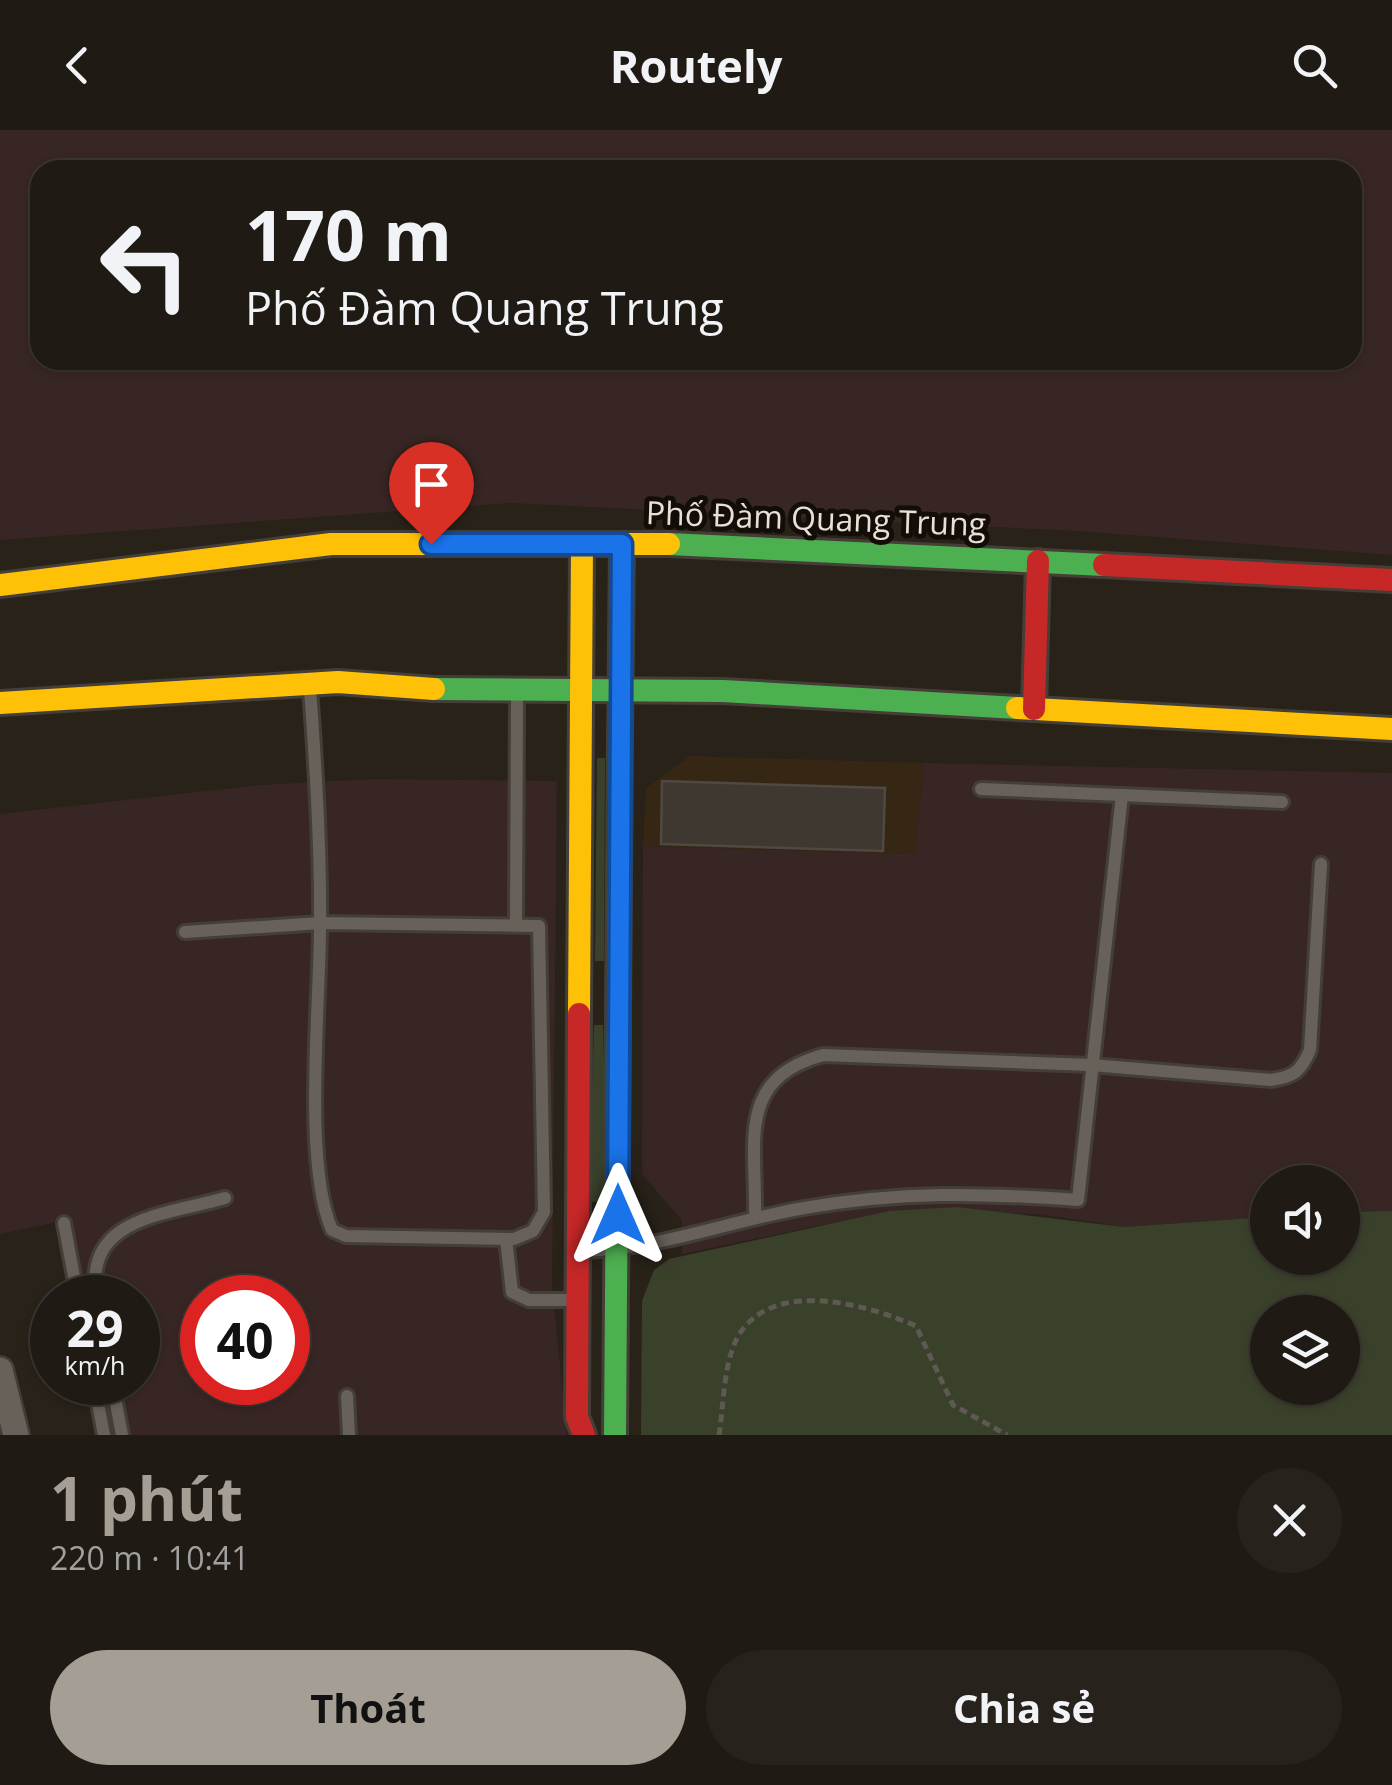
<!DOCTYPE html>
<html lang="vi">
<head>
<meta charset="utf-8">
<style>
	:root { --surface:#1f1a13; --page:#27231c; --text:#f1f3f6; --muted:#a1a1a0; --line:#3c3833; --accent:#a59e94 }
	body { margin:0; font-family:"Open Sans",sans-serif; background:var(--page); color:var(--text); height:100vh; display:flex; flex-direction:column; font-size:38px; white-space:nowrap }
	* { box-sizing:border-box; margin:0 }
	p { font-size:32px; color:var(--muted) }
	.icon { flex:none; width:55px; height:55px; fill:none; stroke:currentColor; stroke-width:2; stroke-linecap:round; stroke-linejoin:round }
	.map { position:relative; height:1305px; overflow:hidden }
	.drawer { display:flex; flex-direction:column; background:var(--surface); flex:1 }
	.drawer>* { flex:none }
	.top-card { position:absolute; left:30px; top:30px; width:1332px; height:210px; border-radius:30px; box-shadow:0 2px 8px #0004,0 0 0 2px var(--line); background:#1f1a13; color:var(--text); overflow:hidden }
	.tools { position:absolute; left:1250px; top:1035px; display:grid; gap:20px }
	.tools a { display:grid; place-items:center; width:110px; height:110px; border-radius:50%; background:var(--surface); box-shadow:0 2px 8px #0004,0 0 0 2px var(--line); font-size:50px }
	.speed { position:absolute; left:30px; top:1145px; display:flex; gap:20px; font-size:50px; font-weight:700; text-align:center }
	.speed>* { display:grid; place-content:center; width:130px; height:130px; border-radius:50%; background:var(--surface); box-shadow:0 2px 8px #0004,0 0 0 2px var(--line); line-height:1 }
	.speed small { font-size:25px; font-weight:400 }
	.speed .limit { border:15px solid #d22; background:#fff; color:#111 }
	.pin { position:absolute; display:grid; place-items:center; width:85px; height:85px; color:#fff; margin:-102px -42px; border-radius:50% 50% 50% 0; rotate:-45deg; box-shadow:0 0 10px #0007 }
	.pin .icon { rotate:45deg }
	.me { position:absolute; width:110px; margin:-55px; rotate:0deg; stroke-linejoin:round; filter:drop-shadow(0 0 8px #0008) }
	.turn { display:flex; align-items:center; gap:35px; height:210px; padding:0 50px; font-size:45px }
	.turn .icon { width:130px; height:130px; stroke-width:2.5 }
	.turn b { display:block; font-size:70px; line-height:85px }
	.round { display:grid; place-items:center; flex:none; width:105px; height:105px; border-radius:52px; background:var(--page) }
	.overview { display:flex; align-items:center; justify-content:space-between; height:170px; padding:0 50px }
	h1 { font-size:60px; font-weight:700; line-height:75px; color:var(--accent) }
	.primary-button { display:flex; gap:20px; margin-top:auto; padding:20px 50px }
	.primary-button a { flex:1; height:115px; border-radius:60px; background:var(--accent); color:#111; font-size:40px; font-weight:700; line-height:115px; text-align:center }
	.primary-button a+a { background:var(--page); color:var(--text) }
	header { display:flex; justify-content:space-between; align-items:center; height:130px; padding:0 50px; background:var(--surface); font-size:45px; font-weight:700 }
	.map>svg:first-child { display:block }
	.built { fill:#362714 }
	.industrial { fill:#382624; fill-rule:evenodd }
	.green { fill:#3a412b; fill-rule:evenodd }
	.building { fill:#3e3831; stroke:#504942; stroke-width:2.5 }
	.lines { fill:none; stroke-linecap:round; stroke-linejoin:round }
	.lane-casing { stroke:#443e38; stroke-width:18 }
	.street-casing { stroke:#443e38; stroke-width:30 }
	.fast-casing { stroke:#443e38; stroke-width:28 }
	.slow-casing { stroke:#443e38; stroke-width:28 }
	.jam-casing { stroke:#443e38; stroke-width:28 }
	.path { stroke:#5f5953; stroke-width:5; stroke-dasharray:8 5; stroke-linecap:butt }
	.lane { stroke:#67615a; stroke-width:12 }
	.street { stroke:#67615a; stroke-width:25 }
	.fast { stroke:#4caf50; stroke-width:22 }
	.slow { stroke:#ffc107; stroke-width:22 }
	.jam { stroke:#c62828; stroke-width:22 }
	.route-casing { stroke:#114b97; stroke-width:25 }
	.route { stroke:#1a73e8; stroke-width:18 }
	.labels { text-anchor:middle; stroke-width:10; stroke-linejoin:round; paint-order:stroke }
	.street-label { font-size:32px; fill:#e8e0d6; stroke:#130d07 }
</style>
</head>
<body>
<header><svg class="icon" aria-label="back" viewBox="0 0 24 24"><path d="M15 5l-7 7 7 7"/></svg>Routely<svg class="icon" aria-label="search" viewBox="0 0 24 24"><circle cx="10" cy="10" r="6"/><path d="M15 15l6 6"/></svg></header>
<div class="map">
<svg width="1392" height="1305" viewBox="0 0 1392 1305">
	<rect width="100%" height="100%" fill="#292219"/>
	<path class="built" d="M690,626L924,633L915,724L643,716L646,658Z"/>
	<g class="industrial">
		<path d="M0,0H1392V425L1078,401L511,373L0,410ZM40,40H1352V230H40Z"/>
		<path d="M924,633L1392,643V1081L1343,1082L1342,1052H1268L1267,1087L1124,1097L1039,1084L889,1081L682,1124V1090L642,1044L643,716L915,724Z"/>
		<path d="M373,649L557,651L552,1155L567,1305H108L99,1253L138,1252V1168L82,1167L67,1090L0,1104V684L261,655ZM202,1168H288V1252H202Z"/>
	</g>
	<g class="green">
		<path d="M597,628H605L604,831H595Z"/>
		<path d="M594,895H603L608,1072H589Z"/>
		<path d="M957,1077L1124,1097L1267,1087L1268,1128H1342L1343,1082L1392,1081V1305H641L642,1171L654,1140L669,1129L889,1081ZM1268,1182H1342V1258H1268Z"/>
	</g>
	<path class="building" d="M662,651L885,658L883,721L661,714Z"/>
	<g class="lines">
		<defs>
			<g id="lane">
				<path d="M981,659L1282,672"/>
				<path d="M516,794L517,567"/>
				<path d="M185,802L320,793L539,796L544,1082L533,1101L514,1109L346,1106L332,1100C303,1034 320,874 320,797C321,718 316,639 310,560"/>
				<path d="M755,1088C757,1013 735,949 823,925L1091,935L1271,950C1294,947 1301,941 1310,920L1321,734"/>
				<path d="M64,1093L78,1168"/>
				<path d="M506,1109L512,1162L529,1170H575"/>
				<path d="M580,1121C656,1120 729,1091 804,1078C902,1061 980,1063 1078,1070L1122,665"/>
				<path d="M97,1168C82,1087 166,1085 225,1068"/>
				<path d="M94,1252L104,1305"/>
				<path d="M112,1252L122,1305"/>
				<path d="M347,1266L349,1305"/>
			</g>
			<path id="street" d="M0,1240L16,1305"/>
			<g id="fast">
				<path d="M669,414L1104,435"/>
				<path d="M434,559L723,561L1017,578"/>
				<path d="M615,1305L620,610"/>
			</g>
			<g id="slow">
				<path d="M0,455L331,414H669"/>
				<path d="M0,573L338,552L434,559"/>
				<path d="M1017,578L1392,599"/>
				<path d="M620,610L622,414"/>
				<path d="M579,884L582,414"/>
			</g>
			<g id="jam">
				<path d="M1104,435L1392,450"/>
				<path d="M1034,579L1038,431"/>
				<path d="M579,884L577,1287L584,1305"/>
			</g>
		</defs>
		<use href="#lane" class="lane-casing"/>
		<use href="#street" class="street-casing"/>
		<use href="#fast" class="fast-casing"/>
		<use href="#slow" class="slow-casing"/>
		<use href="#jam" class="jam-casing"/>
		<path class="path" d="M719,1305C724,1275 723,1224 743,1199C781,1150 868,1175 916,1196L953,1275L1007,1305"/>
		<use href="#lane" class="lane"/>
		<use href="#street" class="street"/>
		<use href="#fast" class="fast"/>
		<use href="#slow" class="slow"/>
		<use href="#jam" class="jam"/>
	</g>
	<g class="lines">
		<defs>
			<path id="route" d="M431,414H622L618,1085"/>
		</defs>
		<use href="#route" class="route-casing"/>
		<use href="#route" class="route"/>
	</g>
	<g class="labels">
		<g class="street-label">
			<text transform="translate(816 389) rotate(2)" y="11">Phố Đàm Quang Trung</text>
		</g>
	</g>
</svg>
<div class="tools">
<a><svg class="icon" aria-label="sound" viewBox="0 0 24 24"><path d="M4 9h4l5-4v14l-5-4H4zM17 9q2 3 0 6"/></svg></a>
<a><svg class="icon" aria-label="layers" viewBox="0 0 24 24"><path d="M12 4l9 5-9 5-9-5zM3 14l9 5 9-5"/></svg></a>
</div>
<div class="speed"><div>29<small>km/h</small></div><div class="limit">40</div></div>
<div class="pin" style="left:431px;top:414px;background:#d93025"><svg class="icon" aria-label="arrive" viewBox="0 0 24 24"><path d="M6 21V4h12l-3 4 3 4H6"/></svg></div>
<svg class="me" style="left:618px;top:1085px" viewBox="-20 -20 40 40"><path d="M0-17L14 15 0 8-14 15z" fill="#1a73e8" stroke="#fff" stroke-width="4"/></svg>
<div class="top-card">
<div class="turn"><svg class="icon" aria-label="left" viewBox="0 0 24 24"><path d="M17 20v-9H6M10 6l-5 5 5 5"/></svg><div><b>170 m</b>Phố Đàm Quang Trung</div></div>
</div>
</div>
<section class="drawer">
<div class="overview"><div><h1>1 phút</h1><p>220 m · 10:41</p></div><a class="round"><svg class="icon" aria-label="close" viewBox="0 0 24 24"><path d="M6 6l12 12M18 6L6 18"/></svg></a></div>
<div class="primary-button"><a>Thoát</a><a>Chia sẻ</a></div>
</section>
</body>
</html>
